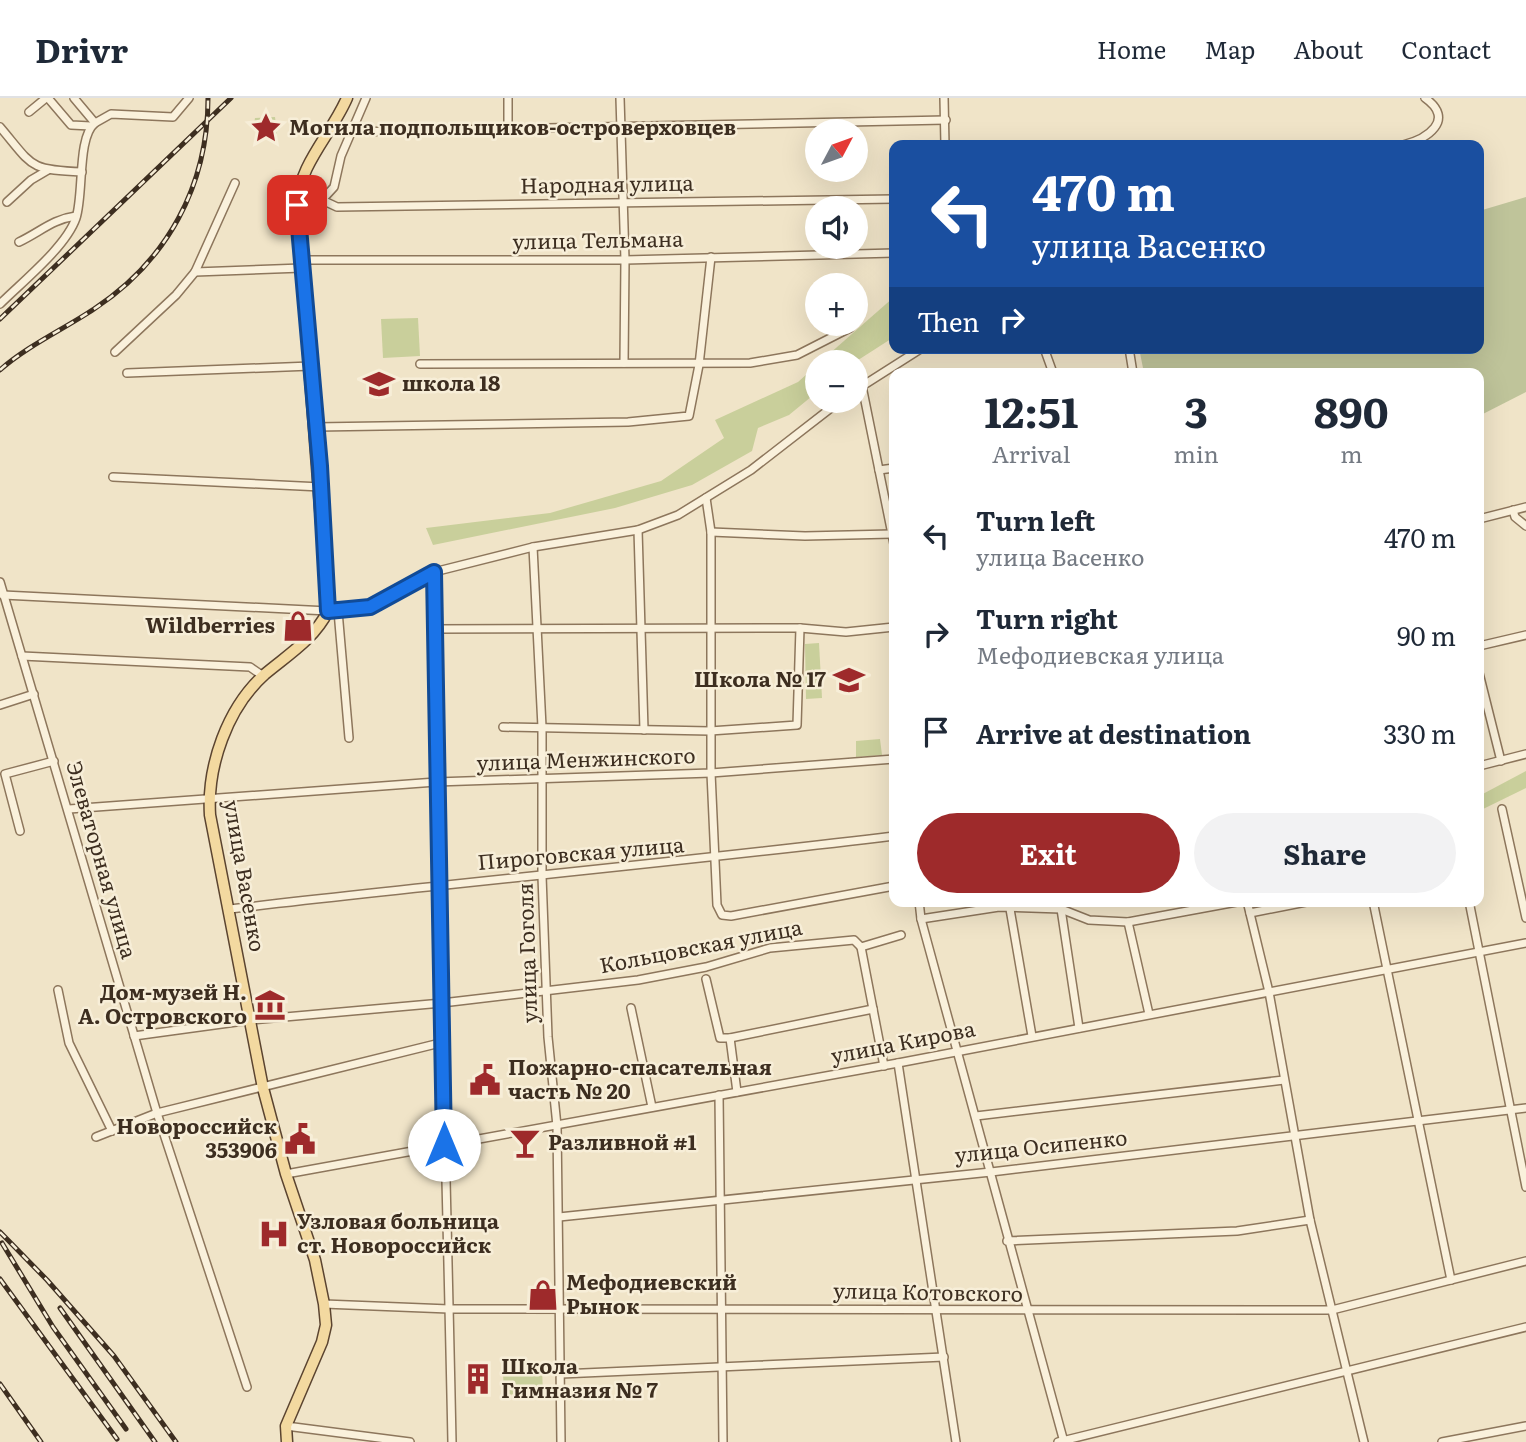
<!DOCTYPE html>
<html lang="en">
<head>
<meta charset="utf-8">
<style>
	:root { --surface:#fff; --page:#f2f2f3; --text:#1f2937; --muted:#747a83; --line:#e0e1e3; --accent:#9e2a2b }
	body { margin:0; font-family:Literata,serif; background:var(--page); color:var(--text); height:100vh; display:flex; flex-direction:column; font-size:26px; white-space:nowrap }
	* { box-sizing:border-box; margin:0 }
	p { font-size:23px; color:var(--muted) }
	.icon { flex:none; width:38px; height:38px; fill:none; stroke:currentColor; stroke-width:2; stroke-linecap:round; stroke-linejoin:round }
	.map { position:relative; flex:1; overflow:hidden }
	.panel { position:absolute; left:889px; top:270px; width:595px; height:539px; display:flex; flex-direction:column; background:var(--surface); border-radius:14px; box-shadow:0 7px 28px #0002 }
	.panel>* { flex:none }
	.guide { position:absolute; left:889px; top:42px; width:595px; height:214px; border-radius:14px; box-shadow:0 7px 28px #0002; background:#1a4fa0; color:#fff; overflow:hidden }
	.needle { width:46px; rotate:49deg }
	.controls { position:absolute; left:805px; top:21px; display:grid; gap:14px }
	.controls a { display:grid; place-items:center; width:63px; height:63px; border-radius:50%; background:var(--surface); box-shadow:0 7px 28px #0002; font-size:35px }
	.pin { position:absolute; display:grid; place-items:center; width:60px; height:60px; color:#fff; margin:-30px; border-radius:14px; box-shadow:0 4px 10px #0006 }
	.me { position:absolute; width:77px; margin:-38px; rotate:0deg; stroke-linejoin:round; filter:drop-shadow(0 0 5px #0008) }
	.turn { display:flex; align-items:center; gap:24px; height:147px; padding:0 28px; font-size:32px }
	.turn .icon { width:91px; height:91px; stroke-width:2.5 }
	.turn b { display:block; font-size:49px; line-height:60px }
	.then { display:flex; align-items:center; height:66px; padding:0 28px; background:#0003; gap:14px; font-size:26px }
	.eta { display:flex; justify-content:space-evenly; align-items:center; height:119px; text-align:center }
	.eta b { font-size:42px; font-weight:700; line-height:49px }
	.primary-button { display:flex; gap:14px; margin-top:auto; padding:14px 28px }
	.primary-button a { flex:1; height:80px; border-radius:42px; background:var(--accent); color:#fff; font-size:28px; font-weight:700; line-height:80px; text-align:center }
	.primary-button a+a { background:var(--page); color:var(--text) }
	ul { padding:0; list-style:none }
	li { display:flex; align-items:center; gap:21px; height:98px; padding:0 28px }
	li div { flex:1 }
	li b { display:block; font-size:26px }
	li em { font-style:normal }
	header { display:flex; align-items:center; gap:42px; box-sizing:border-box; height:98px; padding:0 35px; background:var(--surface); border-bottom:2px solid var(--line) }
	header strong { font-size:33px }
	nav { display:flex; gap:38px; margin-inline-start:auto; font-size:24px }
	.map>svg:first-child { display:block }
	.green { fill:#c9cf9b }
	.cemetery { fill:#bfc49a }
	.lines { fill:none; stroke-linecap:round; stroke-linejoin:round }
	.minor-casing { stroke:#8d765c; stroke-width:10 }
	.primary-casing { stroke:#5b4430; stroke-width:13 }
	.minor { stroke:#faf1dc; stroke-width:7 }
	.primary { stroke:#f3d9a0; stroke-width:10 }
	.rail-casing { stroke:#3d2e20; stroke-width:5 }
	.rail { stroke:#f7eed8; stroke-width:2.5; stroke-dasharray:8; stroke-linecap:butt }
	.route-casing { stroke:#114b97; stroke-width:18 }
	.route { stroke:#1a73e8; stroke-width:12 }
	.labels { text-anchor:middle; stroke-width:5; stroke-linejoin:round; paint-order:stroke }
	.poi-label { font-size:21px; font-weight:bold; fill:#3d2e20; stroke:#f7eed8; text-anchor:start }
	.street-label { font-size:21px; fill:#3d2e20; stroke:#f7eed8 }
</style>
</head>
<body>
<header>
<strong>Drivr</strong>
<nav><a>Home</a><a>Map</a><a>About</a><a>Contact</a></nav>
</header>
<div class="map">
<svg width="1526" height="1344" viewBox="0 0 1526 1344">
	<rect width="100%" height="100%" fill="#f0e4c8"/>
	<g class="green">
		<path d="M275,19L277,36L262,35L254,26L255,20Z"/>
		<path d="M894,199V239L855,264H820Z"/>
		<path d="M418,220L420,258L383,260L381,221Z"/>
		<path d="M817,267V294L789,317L758,330L752,353L692,387L615,410L433,447L426,430L550,415L661,383L724,340L715,322L798,284Z"/>
		<path d="M819,545L822,600L806,601L805,546Z"/>
		<path d="M880,641L882,657L856,659V643Z"/>
		<path d="M1526,673V690L1479,713V698Z"/>
		<path d="M542,1272L543,1295L504,1297L503,1274Z"/>
	</g>
	<path class="cemetery" d="M1526,99V294L1479,318V275H1144L1139,250H1479V113Z"/>
	<g class="lines">
		<defs>
			<g id="minor">
				<path d="M48,0L71,27L91,28"/>
				<path d="M74,0L95,25L111,16L173,19L189,0"/>
				<path d="M508,0V33"/>
				<path d="M620,0L625,162L624,265"/>
				<path d="M944,0L945,47"/>
				<path d="M29,14L46,0"/>
				<path d="M0,29C33,68 28,72 82,74"/>
				<path d="M350,34L946,22"/>
				<path d="M1403,47C1427,41 1456,22 1425,0"/>
				<path d="M322,102L337,109L894,101"/>
				<path d="M7,104L31,82L48,72"/>
				<path d="M297,107L322,102L334,89L341,58L366,0"/>
				<path d="M19,144C40,134 53,121 76,118"/>
				<path d="M301,162H625L894,155"/>
				<path d="M195,174L302,170"/>
				<path d="M0,206C22,184 66,149 76,120C84,96 77,39 95,25"/>
				<path d="M1044,250L1053,275"/>
				<path d="M1129,250L1133,275"/>
				<path d="M115,254L176,197L195,174L235,85"/>
				<path d="M420,266L750,265L797,257L850,230"/>
				<path d="M127,275L311,268"/>
				<path d="M862,288L894,446"/>
				<path d="M856,292L922,250"/>
				<path d="M316,329L628,324L689,318L699,267L711,159"/>
				<path d="M879,372L894,370"/>
				<path d="M113,379L321,389"/>
				<path d="M706,400L711,434V675L717,807L722,817L731,818L894,788"/>
				<path d="M1513,412L1515,419L1526,428"/>
				<path d="M1479,421L1526,409"/>
				<path d="M638,432L644,632"/>
				<path d="M711,434L805,438L892,436"/>
				<path d="M533,449L542,629V778L548,939L557,1028L561,1344"/>
				<path d="M434,474C437,764 446,1054 452,1344"/>
				<path d="M0,484L157,1015L247,1289"/>
				<path d="M3,497L328,513L370,509L434,474L533,449L638,432L678,417L751,372L840,303"/>
				<path d="M338,513L349,640"/>
				<path d="M435,531L800,530L846,534L894,529"/>
				<path d="M1479,548L1526,537"/>
				<path d="M22,558L250,569L263,578"/>
				<path d="M1479,575L1501,663"/>
				<path d="M0,607L34,596"/>
				<path d="M503,629L710,633L797,627L800,530"/>
				<path d="M1479,668L1526,656"/>
				<path d="M69,711L436,684L711,675L894,661"/>
				<path d="M1502,711L1526,820"/>
				<path d="M20,733L5,676L54,663"/>
				<path d="M919,803L921,821L1064,1344"/>
				<path d="M1247,803L1269,894L1310,1122L1364,1344"/>
				<path d="M1373,803L1451,1182"/>
				<path d="M1469,803L1526,1089"/>
				<path d="M230,811C451,785 673,765 894,738"/>
				<path d="M1010,811L1032,938"/>
				<path d="M1061,811L1079,930"/>
				<path d="M1250,815L1311,803"/>
				<path d="M921,821L999,809L1061,811L1089,822L1128,824L1242,803"/>
				<path d="M1128,824L1149,916"/>
				<path d="M861,849L884,968"/>
				<path d="M706,881L720,940H730L737,994"/>
				<path d="M58,892L69,945L112,1033"/>
				<path d="M631,910L652,1009"/>
				<path d="M134,938L251,922L442,905L638,882L706,869L770,850L854,842L861,849L901,837"/>
				<path d="M730,940L873,911"/>
				<path d="M898,965L956,1344"/>
				<path d="M719,997L723,1344"/>
				<path d="M976,1018L1284,982"/>
				<path d="M96,1039L157,1015L444,944"/>
				<path d="M286,1076L898,965L1526,845"/>
				<path d="M559,1119L991,1074L1526,1010"/>
				<path d="M1007,1143L1237,1133L1310,1122"/>
				<path d="M324,1206L449,1211L1332,1212L1526,1163"/>
				<path d="M561,1276L944,1259"/>
				<path d="M286,1328L410,1344"/>
				<path d="M1058,1344L1526,1229"/>
				<path d="M1442,1344L1526,1328"/>
			</g>
			<path id="primary" d="M287,1344L286,1328L322,1244L326,1227L324,1206L315,1162L286,1076L263,990L210,717C207,668 227,610 265,576C289,556 314,541 328,513L297,107C299,66 331,37 347,0"/>
		</defs>
		<use href="#minor" class="minor-casing"/>
		<use href="#primary" class="primary-casing"/>
		<use href="#minor" class="minor"/>
		<use href="#primary" class="primary"/>
		<defs>
			<g id="rail">
				<path d="M0,221L231,0"/>
				<path d="M0,272C27,248 64,231 94,211C167,163 208,88 208,0"/>
				<path d="M0,1134L47,1182L114,1258L176,1344"/>
				<path d="M2,1145L53,1229L126,1331"/>
				<path d="M0,1181L117,1341"/>
				<path d="M60,1210L155,1344"/>
				<path d="M0,1286L41,1344"/>
			</g>
		</defs>
		<use href="#rail" class="rail-casing"/>
		<use href="#rail" class="rail"/>
	</g>
	<g class="lines">
		<defs>
			<path id="route" d="M297,107L320,368L328,513L370,509L434,474L444,1047"/>
		</defs>
		<use href="#route" class="route-casing"/>
		<use href="#route" class="route"/>
	</g>
	<defs>
		<symbol id="sight-bare" viewBox="-9 -9 18 18"><path d="M0-6L1.8-2.2L6-1.7L2.9 1.2L3.7 5.4L0 3.3L-3.7 5.4L-2.9 1.2L-6-1.7L-1.8-2.2Z" fill="#9e2a2b" stroke="#f7eed8" stroke-width="2.5" paint-order="stroke"/></symbol>
		<symbol id="school-bare" viewBox="-9 -9 18 18"><path d="M0-5L7-2L0 1L-7-2ZM-4 1L0 2.5L4 1V4Q0 6-4 4Z" fill="#9e2a2b" stroke="#f7eed8" stroke-width="2.5" paint-order="stroke"/></symbol>
		<symbol id="shop-bare" viewBox="-9 -9 18 18"><path d="M-5-2.5h2.3a2.7 3.5 0 0 1 5.4 0H5L5.5 6h-11ZM-1.5-2.5h3a1.5 2.3 0 0 0-3 0Z" fill="#9e2a2b" stroke="#f7eed8" stroke-width="2.5" paint-order="stroke"/></symbol>
		<symbol id="museum-bare" viewBox="-9 -9 18 18"><path d="M0-6L6-3V-2H-6V-3ZM-5-1h2V3h-2ZM-1-1h2V3h-2ZM3-1h2V3H3ZM-6 4H6V6H-6Z" fill="#9e2a2b" stroke="#f7eed8" stroke-width="2.5" paint-order="stroke"/></symbol>
		<symbol id="civic-bare" viewBox="-9 -9 18 18"><path d="M-.6-6.5H3V-4.5H.6V-3L4-1V1h2V6H-6V1h2V-1L-.6-3ZM-1.2 2.5V6h2.4V2.5Z" fill="#9e2a2b" stroke="#f7eed8" stroke-width="2.5" paint-order="stroke"/></symbol>
		<symbol id="bar-bare" viewBox="-9 -9 18 18"><path d="M-6-5H6L.8 .8V4.5H3.5V6h-7V4.5H-.8V.8Z" fill="#9e2a2b" stroke="#f7eed8" stroke-width="2.5" paint-order="stroke"/></symbol>
		<symbol id="hospital-bare" viewBox="-9 -9 18 18"><path d="M-5-5h3v3.5h4V-5h3V5h-3V1.5h-4V5h-3Z" fill="#9e2a2b" stroke="#f7eed8" stroke-width="2.5" paint-order="stroke"/></symbol>
		<symbol id="building-bare" viewBox="-9 -9 18 18"><path d="M-4-6H4V6H1V3H-1V6H-4ZM-2.5-4.3h1.7v1.8h-1.7ZM.8-4.3h1.7v1.8H.8ZM-2.5-1h1.7V.8h-1.7ZM.8-1h1.7V.8H.8Z" fill="#9e2a2b" stroke="#f7eed8" stroke-width="2.5" paint-order="stroke"/></symbol>
	</defs>
	<g fill-rule="evenodd">
		<use href="#sight-bare" x="244" y="8" width="44" height="44"/>
		<use href="#school-bare" x="357" y="264" width="44" height="44"/>
		<use href="#shop-bare" x="276" y="506" width="44" height="44"/>
		<use href="#school-bare" x="827" y="560" width="44" height="44"/>
		<use href="#museum-bare" x="248" y="885" width="44" height="44"/>
		<use href="#civic-bare" x="463" y="960" width="44" height="44"/>
		<use href="#civic-bare" x="278" y="1019" width="44" height="44"/>
		<use href="#bar-bare" x="503" y="1023" width="44" height="44"/>
		<use href="#hospital-bare" x="252" y="1114" width="44" height="44"/>
		<use href="#shop-bare" x="521" y="1175" width="44" height="44"/>
		<use href="#building-bare" x="456" y="1259" width="44" height="44"/>
	</g>
	<g class="labels">
		<g class="poi-label">
			<text x="289" y="37">Могила подпольщиков-островерховцев</text>
			<text x="402" y="293">школа 18</text>
			<text x="275" y="535" text-anchor="end">Wildberries</text>
			<text x="826" y="589" text-anchor="end">Школа № 17</text>
			<text x="247" y="902" text-anchor="end">Дом-музей Н.<tspan x="247" dy="24">А. Островского</tspan></text>
			<text x="508" y="977">Пожарно-спасательная<tspan x="508" dy="24">часть № 20</tspan></text>
			<text x="277" y="1036" text-anchor="end">Новороссийск<tspan x="277" dy="24">353906</tspan></text>
			<text x="548" y="1052">Разливной #1</text>
			<text x="297" y="1131">Узловая больница<tspan x="297" dy="24">ст. Новороссийск</tspan></text>
			<text x="566" y="1192">Мефодиевский<tspan x="566" dy="24">Рынок</tspan></text>
			<text x="501" y="1276">Школа<tspan x="501" dy="24">Гимназия № 7</tspan></text>
		</g>
		<g class="street-label">
			<text transform="translate(607 87) rotate(-1)" y="7">Народная улица</text>
			<text transform="translate(598 143) rotate(-1)" y="7">улица Тельмана</text>
			<text transform="translate(586 662) rotate(-2)" y="7">улица Менжинского</text>
			<text transform="translate(581 756) rotate(-5)" y="7">Пироговская улица</text>
			<text transform="translate(101 762) rotate(74)" y="7">Элеваторная улица</text>
			<text transform="translate(244 778) rotate(80)" y="7">улица Васенко</text>
			<text transform="translate(701 849) rotate(-11)" y="7">Кольцовская улица</text>
			<text transform="translate(528 855) rotate(-92)" y="7">улица Гоголя</text>
			<text transform="translate(903 945) rotate(-11)" y="7">улица Кирова</text>
			<text transform="translate(1041 1049) rotate(-6)" y="7">улица Осипенко</text>
			<text transform="translate(928 1195) rotate(1)" y="7">улица Котовского</text>
		</g>
	</g>
</svg>
<div class="controls">
<a><svg class="needle" viewBox="-14 -14 28 28"><path d="M0-13l5 13h-10z" fill="#e53935"/><path d="M0 13l5-13h-10z" fill="#747a83"/></svg></a>
<a><svg class="icon" aria-label="sound" viewBox="0 0 24 24"><path d="M4 9h4l5-4v14l-5-4H4zM17 9q2 3 0 6"/></svg></a>
<a>+</a>
<a>−</a>
</div>
<div class="pin" style="left:297px;top:107px;background:#d93025"><svg class="icon" aria-label="arrive" viewBox="0 0 24 24"><path d="M6 21V4h12l-3 4 3 4H6"/></svg></div>
<svg class="me" style="left:444px;top:1047px" viewBox="-20 -20 40 40"><circle r="19" fill="#fff"/><path d="M0-13L10 11 0 6-10 11z" fill="#1a73e8"/></svg>
<div class="guide">
<div class="turn"><svg class="icon" aria-label="left" viewBox="0 0 24 24"><path d="M17 20v-9H6M10 6l-5 5 5 5"/></svg><div><b>470 m</b>улица Васенко</div></div>
<div class="then">Then<svg class="icon" aria-label="right" viewBox="0 0 24 24"><path d="M7 20v-9h11M14 6l5 5-5 5"/></svg></div>
</div>
<section class="panel">
<div class="eta">
<div><b>12:51</b><p>Arrival</p></div>
<div><b>3</b><p>min</p></div>
<div><b>890</b><p>m</p></div>
</div>
<ul>
<li><svg class="icon" aria-label="left" viewBox="0 0 24 24"><path d="M17 20v-9H6M10 6l-5 5 5 5"/></svg><div><b>Turn left</b><p>улица Васенко</p></div><em>470 m</em></li>
<li><svg class="icon" aria-label="right" viewBox="0 0 24 24"><path d="M7 20v-9h11M14 6l5 5-5 5"/></svg><div><b>Turn right</b><p>Мефодиевская улица</p></div><em>90 m</em></li>
<li><svg class="icon" aria-label="arrive" viewBox="0 0 24 24"><path d="M6 21V4h12l-3 4 3 4H6"/></svg><div><b>Arrive at destination</b></div><em>330 m</em></li>
</ul>
<div class="primary-button"><a>Exit</a><a>Share</a></div>
</section>
</div>
</body>
</html>
